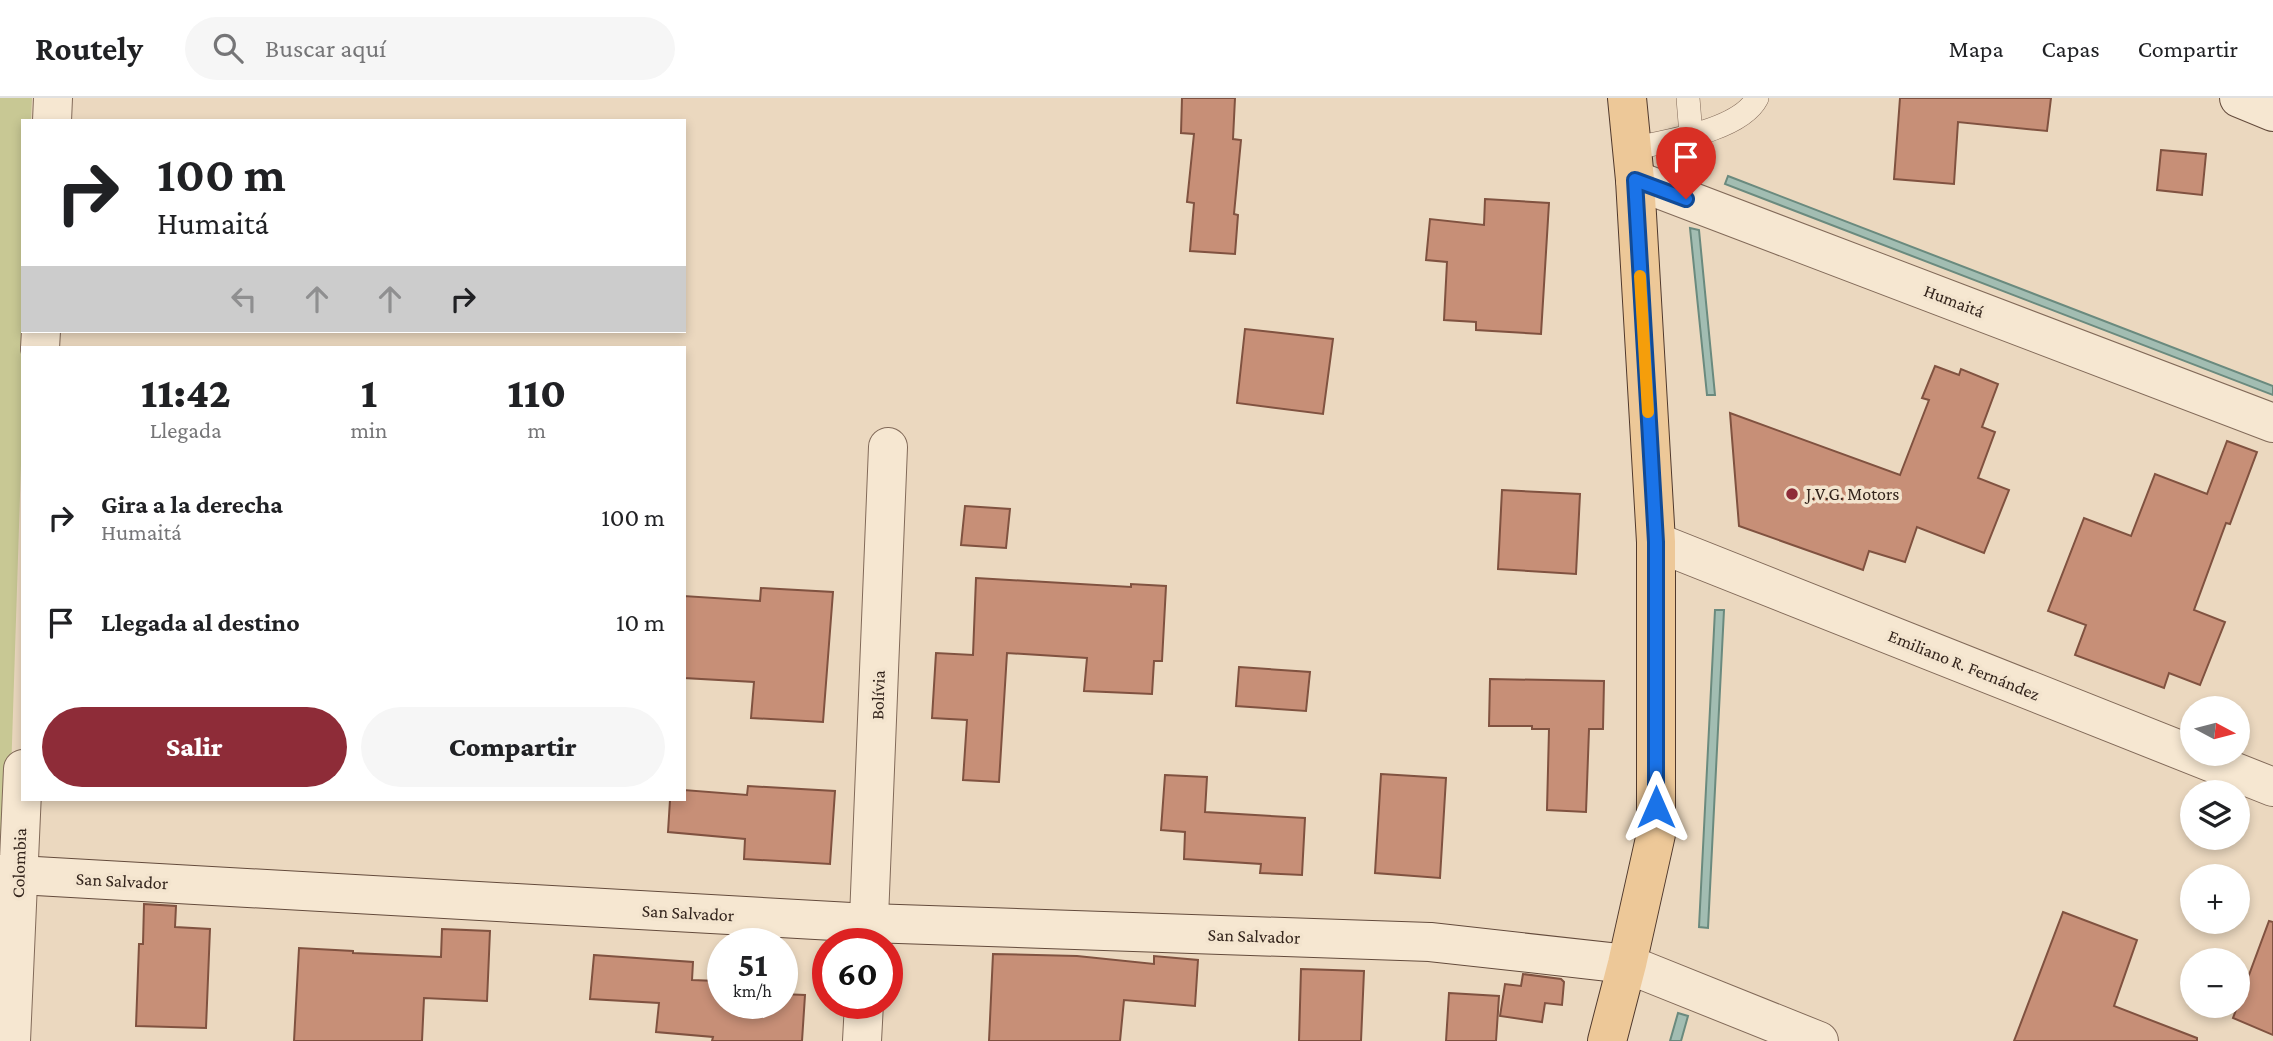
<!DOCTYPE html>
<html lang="es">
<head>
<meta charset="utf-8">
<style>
	:root { --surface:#fff; --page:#f6f6f6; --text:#202124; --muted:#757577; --line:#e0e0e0; --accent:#8e2c38 }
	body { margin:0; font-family:"Crimson Pro",serif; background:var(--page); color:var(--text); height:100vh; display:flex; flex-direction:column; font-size:26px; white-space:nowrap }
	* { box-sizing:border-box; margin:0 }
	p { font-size:23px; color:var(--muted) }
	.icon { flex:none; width:38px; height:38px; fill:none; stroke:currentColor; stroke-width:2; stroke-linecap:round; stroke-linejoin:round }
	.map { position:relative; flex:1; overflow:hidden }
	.details { position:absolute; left:21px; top:248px; width:665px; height:455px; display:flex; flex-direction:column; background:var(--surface); border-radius:0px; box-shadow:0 4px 10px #0003 }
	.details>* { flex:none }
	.guide { position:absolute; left:21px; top:21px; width:665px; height:214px; border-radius:0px; box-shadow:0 4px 10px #0003; background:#fff; color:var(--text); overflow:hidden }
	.needle { width:46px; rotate:97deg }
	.tools { position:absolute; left:2180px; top:598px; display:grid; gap:14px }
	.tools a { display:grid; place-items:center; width:70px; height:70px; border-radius:50%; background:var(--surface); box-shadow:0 4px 10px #0003; font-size:35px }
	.speed { position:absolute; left:707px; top:830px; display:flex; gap:14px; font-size:35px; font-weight:700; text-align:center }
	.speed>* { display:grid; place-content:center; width:91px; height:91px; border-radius:50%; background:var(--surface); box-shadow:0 4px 10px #0003; line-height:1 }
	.speed small { font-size:18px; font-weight:400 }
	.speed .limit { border:10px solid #d22; background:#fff; color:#111 }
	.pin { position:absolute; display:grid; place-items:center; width:60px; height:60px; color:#fff; margin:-72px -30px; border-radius:50% 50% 50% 0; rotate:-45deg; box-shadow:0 0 7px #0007 }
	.pin .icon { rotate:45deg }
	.me { position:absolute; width:77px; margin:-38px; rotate:0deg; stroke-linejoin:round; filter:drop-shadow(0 0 5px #0008) }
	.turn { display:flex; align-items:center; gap:24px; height:147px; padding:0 21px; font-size:32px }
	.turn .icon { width:91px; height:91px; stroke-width:2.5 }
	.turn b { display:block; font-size:49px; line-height:60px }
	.lanes { display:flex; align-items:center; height:66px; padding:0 21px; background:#0003; justify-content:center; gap:35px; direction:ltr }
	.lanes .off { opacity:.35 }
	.eta { display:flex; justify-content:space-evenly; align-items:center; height:119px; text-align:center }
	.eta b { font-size:42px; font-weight:800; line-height:49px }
	.action { display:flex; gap:14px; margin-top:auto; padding:14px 21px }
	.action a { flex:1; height:80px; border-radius:42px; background:var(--accent); color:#fff; font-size:28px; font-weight:800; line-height:80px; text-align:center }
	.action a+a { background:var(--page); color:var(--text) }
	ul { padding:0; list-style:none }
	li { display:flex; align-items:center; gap:21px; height:105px; padding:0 21px }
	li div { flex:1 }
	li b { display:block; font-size:26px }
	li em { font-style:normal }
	header { display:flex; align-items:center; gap:42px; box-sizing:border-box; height:98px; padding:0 35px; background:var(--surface); border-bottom:2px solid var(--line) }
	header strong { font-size:33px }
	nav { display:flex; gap:38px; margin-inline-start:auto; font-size:24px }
	.search { width:490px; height:63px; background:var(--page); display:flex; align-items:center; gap:18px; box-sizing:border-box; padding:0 24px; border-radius:38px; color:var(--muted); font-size:26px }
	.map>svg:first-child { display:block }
	.green { fill:#c8c894 }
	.water { fill:#a2bdb2; stroke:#6a8a7e; stroke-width:2 }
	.building { fill:#c78f77; stroke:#805240; stroke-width:2 }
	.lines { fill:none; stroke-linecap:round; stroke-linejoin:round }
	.lane-casing { stroke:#826a59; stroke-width:24 }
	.street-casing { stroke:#826a59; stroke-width:40 }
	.secondary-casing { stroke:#644b3c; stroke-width:40 }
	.primary-casing { stroke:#50392d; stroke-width:40 }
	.lane { stroke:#f6e7d1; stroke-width:23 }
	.street { stroke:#f6e7d1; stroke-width:38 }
	.secondary { stroke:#f6e7d1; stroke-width:38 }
	.primary { stroke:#edc898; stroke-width:38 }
	.route-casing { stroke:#114b97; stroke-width:18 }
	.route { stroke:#1a73e8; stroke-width:12 }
	.slow { stroke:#f59e0b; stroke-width:12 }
	.poi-dot { fill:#8e2c38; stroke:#f3e4ce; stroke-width:2.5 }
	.labels { text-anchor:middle; stroke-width:7; stroke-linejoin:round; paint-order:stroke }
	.street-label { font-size:18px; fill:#33241c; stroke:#f3e4ce }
	.poi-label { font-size:18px; fill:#33241c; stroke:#f3e4ce; text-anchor:start }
</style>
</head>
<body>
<header>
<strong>Routely</strong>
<div class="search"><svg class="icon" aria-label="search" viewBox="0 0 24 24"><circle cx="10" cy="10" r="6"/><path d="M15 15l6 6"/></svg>Buscar aquí</div>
<nav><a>Mapa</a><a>Capas</a><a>Compartir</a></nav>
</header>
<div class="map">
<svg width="2273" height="943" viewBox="0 0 2273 943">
	<rect width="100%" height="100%" fill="#ebd8bf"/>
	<path class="green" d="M0,0H32L31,23H23V305L9,738H0Z"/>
	<g class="water">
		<path d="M1728,78L2273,288V297L1725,86Z"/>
		<path d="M1690,130L1699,132L1715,297H1707Z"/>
		<path d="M1715,512H1724L1708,830L1699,829Z"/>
		<path d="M1678,915L1688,918L1681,943H1670Z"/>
	</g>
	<g class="building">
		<path d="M1182,0H1235L1233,41L1241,42L1234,116L1238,117L1235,156L1190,153L1194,105L1187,104L1194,36L1181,35Z"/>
		<path d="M1900,0H2051L2047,33L1958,24L1954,86L1894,81Z"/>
		<path d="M2161,52L2206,56L2202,97L2157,92Z"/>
		<path d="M1485,101L1549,105L1541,236L1476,232V224L1444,222L1447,164L1426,162L1430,121L1484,127Z"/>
		<path d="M1245,231L1333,241L1323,316L1237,305Z"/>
		<path d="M1935,268L1959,277L1961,271L1998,286L1982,329L1995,334L1978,380L2009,392L1984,455L1917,429L1905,464L1869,453L1863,472L1739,428L1730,315L1900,377L1929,302L1922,300Z"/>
		<path d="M2227,343L2257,354L2230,426L2226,425L2194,512L2225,524L2200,587L2169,575L2164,590L2075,557L2086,527L2048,513L2084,420L2131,438L2155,376L2207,396Z"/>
		<path d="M1502,392L1580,396L1576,476L1498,471Z"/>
		<path d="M965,408L1010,411L1006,450L961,447Z"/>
		<path d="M976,480L1131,489V486L1166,488L1162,563H1154L1152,596L1084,593L1087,560L1007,555L999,684L963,682L967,622L932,620L936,555L973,557Z"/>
		<path d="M761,490L833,494L823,624L751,620L754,584L684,580V498L760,503Z"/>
		<path d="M1239,569L1310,574L1306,613L1236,608Z"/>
		<path d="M1490,581L1604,583L1603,631H1589L1586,714L1547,712L1549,631H1532V628H1489Z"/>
		<path d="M1381,676L1446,680L1440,780L1375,775Z"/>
		<path d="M1165,677L1207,679L1205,714L1305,720L1302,777L1260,775L1261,766L1184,761L1185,734L1161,732Z"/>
		<path d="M748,688L835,693L830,766L744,761L745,741L668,734L670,702H684V692L747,697Z"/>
		<path d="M144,806L176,808L175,829L210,831L206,930L136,928L139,846H143Z"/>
		<path d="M2063,814L2137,842L2114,908L2197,940V943H2014Z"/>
		<path d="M2269,823L2273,824V937L2233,920Z"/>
		<path d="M442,831L490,833L487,903L424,900L422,943H294L299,850L353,853V855L441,859Z"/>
		<path d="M993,856L1077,858L1154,866V858L1198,862L1195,908L1124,902L1120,943H989Z"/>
		<path d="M594,857L693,864L692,882L717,883L716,891H723V905H782V896L805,897L802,943H712L713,939L656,934L659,905L590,901Z"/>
		<path d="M1301,871L1364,873L1361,943H1299Z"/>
		<path d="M1523,876L1561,881L1564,884L1562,907L1545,905L1542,924L1500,918L1505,886L1521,888Z"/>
		<path d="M1449,895L1499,898L1496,943H1446Z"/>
	</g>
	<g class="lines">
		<defs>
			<g id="lane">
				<path d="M1688,0L1691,37"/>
				<path d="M1631,51C1666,43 1740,33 1757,0"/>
			</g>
			<g id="street">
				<path d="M52,23L53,0"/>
				<path d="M1635,82L2273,325"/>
				<path d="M40,250L41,233"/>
				<path d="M1656,444L2273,689"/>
				<path d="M868,845L888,349"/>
				<path d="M1627,866L1819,943"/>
				<path d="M11,943L23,671"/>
				<path d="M862,943L864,905"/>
			</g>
			<g id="secondary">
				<path d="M2239,0L2273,14"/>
				<path d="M0,776L869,825L1430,844L1627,866"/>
			</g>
			<path id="primary" d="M1607,943L1627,866L1656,736V444L1635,82L1627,0"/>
		</defs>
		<use href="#lane" class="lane-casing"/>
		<use href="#street" class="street-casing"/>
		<use href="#secondary" class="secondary-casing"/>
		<use href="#primary" class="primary-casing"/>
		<use href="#lane" class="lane"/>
		<use href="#street" class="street"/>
		<use href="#secondary" class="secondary"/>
		<use href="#primary" class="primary"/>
	</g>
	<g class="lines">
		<defs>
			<path id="route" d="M1656,709V444L1635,82L1686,101"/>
		</defs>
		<use href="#route" class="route-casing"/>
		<use href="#route" class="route"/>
		<path class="slow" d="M1640,178L1648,314"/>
	</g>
	<circle class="poi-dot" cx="1792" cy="396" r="7"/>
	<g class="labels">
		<g class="street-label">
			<text transform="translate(1954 203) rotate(21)" y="6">Humaitá</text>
			<text transform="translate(1964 567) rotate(22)" y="6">Emiliano R. Fernández</text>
			<text transform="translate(878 597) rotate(-88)" y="6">Bolívia</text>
			<text transform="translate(19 765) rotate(-88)" y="6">Colombia</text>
			<text transform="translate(122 783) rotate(3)" y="6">San Salvador</text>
			<text transform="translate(688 815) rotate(3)" y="6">San Salvador</text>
			<text transform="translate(1254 838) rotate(2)" y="6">San Salvador</text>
		</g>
		<g class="poi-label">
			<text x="1806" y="402">J.V.G. Motors</text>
		</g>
	</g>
</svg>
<div class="tools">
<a><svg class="needle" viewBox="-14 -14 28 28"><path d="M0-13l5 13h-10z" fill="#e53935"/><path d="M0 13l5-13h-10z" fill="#757577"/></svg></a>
<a><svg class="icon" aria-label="layers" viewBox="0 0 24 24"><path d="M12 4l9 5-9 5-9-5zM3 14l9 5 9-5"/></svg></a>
<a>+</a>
<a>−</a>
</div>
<div class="speed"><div>51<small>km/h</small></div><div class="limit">60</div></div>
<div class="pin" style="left:1686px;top:101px;background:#d93025"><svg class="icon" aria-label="arrive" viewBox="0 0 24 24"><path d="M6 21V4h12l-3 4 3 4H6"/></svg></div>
<svg class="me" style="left:1656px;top:709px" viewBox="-20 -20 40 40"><path d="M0-17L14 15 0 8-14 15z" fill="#1a73e8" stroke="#fff" stroke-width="4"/></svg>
<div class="guide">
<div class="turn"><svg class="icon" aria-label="right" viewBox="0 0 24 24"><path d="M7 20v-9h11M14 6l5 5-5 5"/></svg><div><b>100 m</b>Humaitá</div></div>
<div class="lanes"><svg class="icon off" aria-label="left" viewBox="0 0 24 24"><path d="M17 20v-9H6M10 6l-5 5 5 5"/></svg><svg class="icon off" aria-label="ahead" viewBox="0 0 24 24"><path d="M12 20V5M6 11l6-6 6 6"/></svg><svg class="icon off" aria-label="ahead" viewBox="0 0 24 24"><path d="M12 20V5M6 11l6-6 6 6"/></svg><svg class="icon" aria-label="right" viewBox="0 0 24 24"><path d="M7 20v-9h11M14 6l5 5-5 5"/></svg></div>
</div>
<section class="details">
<div class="eta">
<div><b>11:42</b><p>Llegada</p></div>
<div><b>1</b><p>min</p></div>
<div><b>110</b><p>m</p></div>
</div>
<ul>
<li><svg class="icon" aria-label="right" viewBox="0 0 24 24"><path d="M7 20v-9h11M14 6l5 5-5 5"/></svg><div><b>Gira a la derecha</b><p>Humaitá</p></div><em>100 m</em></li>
<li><svg class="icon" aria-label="arrive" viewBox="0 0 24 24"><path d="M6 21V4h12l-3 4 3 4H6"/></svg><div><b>Llegada al destino</b></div><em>10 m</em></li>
</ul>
<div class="action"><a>Salir</a><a>Compartir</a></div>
</section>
</div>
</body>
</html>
